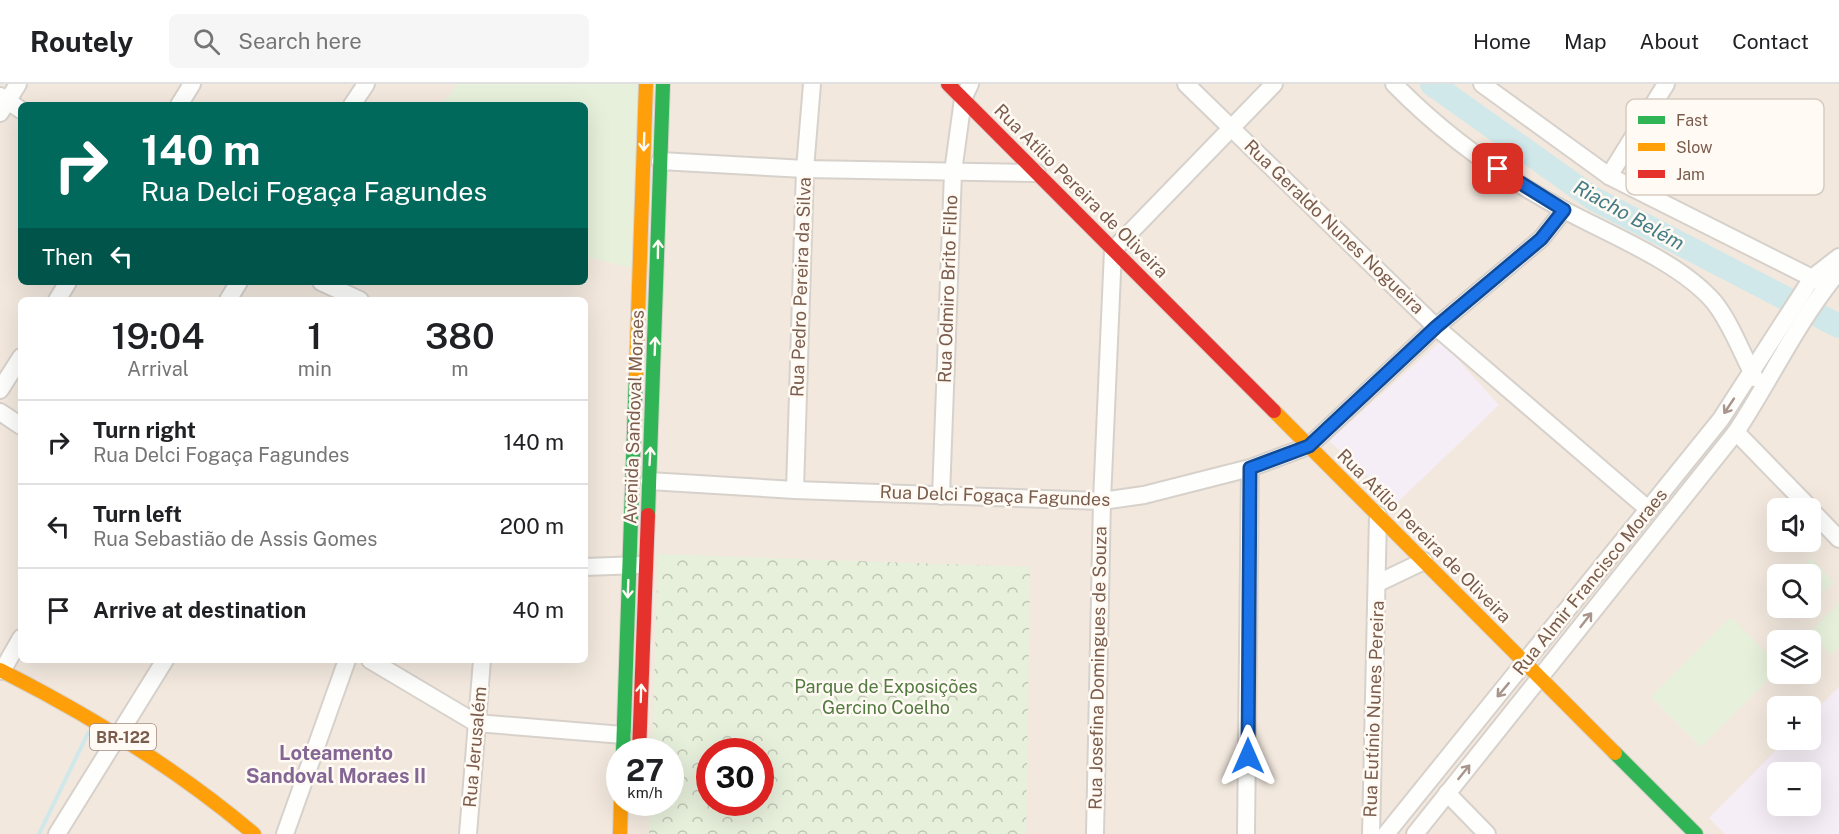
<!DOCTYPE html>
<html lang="en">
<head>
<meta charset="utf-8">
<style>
	:root { --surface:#fff; --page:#f6f6f6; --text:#202124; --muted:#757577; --line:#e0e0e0 }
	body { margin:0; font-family:"Public Sans",sans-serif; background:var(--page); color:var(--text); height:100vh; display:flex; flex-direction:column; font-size:22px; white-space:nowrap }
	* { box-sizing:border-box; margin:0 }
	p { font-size:20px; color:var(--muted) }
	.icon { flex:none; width:33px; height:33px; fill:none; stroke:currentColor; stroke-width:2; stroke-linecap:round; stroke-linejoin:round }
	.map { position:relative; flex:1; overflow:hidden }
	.side { position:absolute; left:18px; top:213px; width:570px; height:366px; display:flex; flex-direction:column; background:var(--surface); border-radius:9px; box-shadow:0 6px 24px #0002 }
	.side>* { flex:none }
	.hud { position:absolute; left:18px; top:18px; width:570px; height:183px; border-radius:9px; box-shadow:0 6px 24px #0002; background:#00695c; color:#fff; overflow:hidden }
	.fabs { position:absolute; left:1767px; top:414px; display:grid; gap:12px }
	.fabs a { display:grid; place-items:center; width:54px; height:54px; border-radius:9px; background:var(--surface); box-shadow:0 6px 24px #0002; font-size:30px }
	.speed { position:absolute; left:606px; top:654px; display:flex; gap:12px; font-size:30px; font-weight:700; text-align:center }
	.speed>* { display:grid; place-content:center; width:78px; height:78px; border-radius:50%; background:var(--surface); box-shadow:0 6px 24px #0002; line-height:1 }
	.speed small { font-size:15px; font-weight:400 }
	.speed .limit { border:9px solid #d22; background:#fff; color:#111 }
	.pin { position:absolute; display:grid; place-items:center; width:51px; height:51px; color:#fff; margin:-26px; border-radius:12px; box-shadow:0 3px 9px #0006 }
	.me { position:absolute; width:66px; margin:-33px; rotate:0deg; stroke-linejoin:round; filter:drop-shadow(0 0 4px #0008) }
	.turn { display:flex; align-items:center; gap:21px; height:126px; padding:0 24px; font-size:27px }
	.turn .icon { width:78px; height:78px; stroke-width:2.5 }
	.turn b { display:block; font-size:42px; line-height:51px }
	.then { display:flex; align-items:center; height:57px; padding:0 24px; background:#0003; gap:12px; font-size:22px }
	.eta { display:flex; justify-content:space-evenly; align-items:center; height:102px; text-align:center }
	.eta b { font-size:36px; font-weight:600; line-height:42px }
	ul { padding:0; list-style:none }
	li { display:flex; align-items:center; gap:18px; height:84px; padding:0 24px; border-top:2px solid var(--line) }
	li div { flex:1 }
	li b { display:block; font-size:22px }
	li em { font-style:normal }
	header { display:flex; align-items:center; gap:36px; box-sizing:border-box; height:84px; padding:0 30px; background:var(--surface); border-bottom:2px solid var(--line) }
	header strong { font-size:28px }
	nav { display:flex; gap:33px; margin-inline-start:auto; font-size:21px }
	.search { width:420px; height:54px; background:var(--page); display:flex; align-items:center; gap:15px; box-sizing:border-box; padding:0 21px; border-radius:9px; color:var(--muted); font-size:22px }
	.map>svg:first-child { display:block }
	.residential { fill:#f2e8de; fill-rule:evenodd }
	.education { fill:#f6eef6; fill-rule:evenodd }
	.green { fill:#e7f0db }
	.park { fill:url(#park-crowns); fill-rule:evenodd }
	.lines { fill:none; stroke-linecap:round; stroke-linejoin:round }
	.stream { stroke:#d0e8ea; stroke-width:4 }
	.river { stroke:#d0e8ea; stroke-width:24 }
	.street-casing { stroke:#d7d1cb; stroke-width:20 }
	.fast-casing { stroke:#d9d2cb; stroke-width:16 }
	.slow-casing { stroke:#d9d2cb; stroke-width:16 }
	.jam-casing { stroke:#d9d2cb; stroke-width:16 }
	.street { stroke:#fefefd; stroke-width:16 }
	.fast { stroke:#30b455; stroke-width:14 }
	.slow { stroke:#ff9f0a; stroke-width:14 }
	.jam { stroke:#e5322d; stroke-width:14 }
	.oneway { stroke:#fffaf3 }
	.oneway2 { stroke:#a8958b }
	.route-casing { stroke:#114b97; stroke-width:15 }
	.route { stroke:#1a73e8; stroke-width:10 }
	.labels { text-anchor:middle; stroke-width:5; stroke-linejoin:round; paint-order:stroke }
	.shield { fill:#fffaf3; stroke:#a28b7f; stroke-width:1.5 }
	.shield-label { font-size:16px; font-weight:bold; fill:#7a5c4d }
	.street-label { font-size:18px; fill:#7a5c4d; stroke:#fffaf3 }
	.park-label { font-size:18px; fill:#537a41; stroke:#fffaf3 }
	.water-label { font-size:20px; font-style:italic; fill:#437c86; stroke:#fffaf3 }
	.neighbourhood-label { font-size:20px; font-weight:bold; fill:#846695; stroke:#fffaf3 }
	.key { fill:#fffaf3; stroke:#d7cbc1; stroke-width:1.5 }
	.key-label { font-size:16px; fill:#7a5c4d }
</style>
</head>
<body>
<header>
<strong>Routely</strong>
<div class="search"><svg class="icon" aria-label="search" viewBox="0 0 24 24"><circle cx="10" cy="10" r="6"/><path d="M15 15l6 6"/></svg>Search here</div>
<nav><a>Home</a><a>Map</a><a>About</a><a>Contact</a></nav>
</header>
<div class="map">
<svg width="1839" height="750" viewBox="0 0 1839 750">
	<defs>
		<pattern id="park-crowns" width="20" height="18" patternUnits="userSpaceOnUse" patternTransform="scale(1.5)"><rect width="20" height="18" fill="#e7f0db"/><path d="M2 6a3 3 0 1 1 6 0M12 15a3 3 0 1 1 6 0" fill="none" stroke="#c0c6b4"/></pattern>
	</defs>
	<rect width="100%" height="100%" fill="#f9f5f0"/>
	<path class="residential" d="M0,0H1839V750H0ZM21,21H585V198H21ZM21,216H585V576H21ZM1778,424H1810V458H1778ZM1778,490H1810V524H1778ZM1778,556H1810V590H1778ZM1778,622H1810V656H1778ZM620,668H670V718H620ZM710,668H760V718H710ZM1778,688H1810V722H1778Z"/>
	<g class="education">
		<path d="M1441,257L1499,321L1397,419L1329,357Z"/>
		<path d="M1839,603V750H1725L1709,734L1786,656H1810L1811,631ZM1778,688H1810V722H1778Z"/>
	</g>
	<g class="green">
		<path d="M457,0H638L631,184L585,172V21H438L452,9Z"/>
		<path d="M1811,474L1834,498L1811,521L1810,490H1794Z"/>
		<path d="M1839,519V563L1831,571L1809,548Z"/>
		<path d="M1731,533L1777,580V587L1701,663L1651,613Z"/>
	</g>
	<path class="park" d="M658,470L1030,483L1026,750H649L650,719L670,718V668L652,667ZM710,668H760V718H710Z"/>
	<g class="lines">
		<path class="stream" d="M39,750L88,649"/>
		<path class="river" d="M1432,0L1594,115L1839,242"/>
		<defs>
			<g id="street">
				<path d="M1186,0L1436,243L1648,425"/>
				<path d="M1394,0C1443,50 1504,94 1566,127C1611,151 1681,179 1714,218C1731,239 1742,270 1755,294"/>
				<path d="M1482,0L1609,92L1822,199"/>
				<path d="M0,12L21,26"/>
				<path d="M179,21L192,0"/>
				<path d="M352,21L366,0"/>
				<path d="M0,29L18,0"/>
				<path d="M660,77L805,85L1037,89"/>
				<path d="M1609,92L1666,0"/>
				<path d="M321,198L360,216"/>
				<path d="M57,216L68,198"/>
				<path d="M228,216L239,198"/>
				<path d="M0,306L21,273"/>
				<path d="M0,328L21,342"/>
				<path d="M1736,348L1810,424"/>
				<path d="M649,397L795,406L1102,417L1144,411L1250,384L1309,362L1436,243L1541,155L1564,126"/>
				<path d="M795,406L805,85L812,0"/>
				<path d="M941,412L953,88L963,15L970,0"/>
				<path d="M1810,425L1839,455"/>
				<path d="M585,483L640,481"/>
				<path d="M1378,499L1424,477"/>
				<path d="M370,576L476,639L623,651"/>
				<path d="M2,587L21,554"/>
				<path d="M1447,709L1487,750"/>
				<path d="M57,750L165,576"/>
				<path d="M285,750L347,576"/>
				<path d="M468,750L482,576"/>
				<path d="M1095,750L1102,417L1113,166L1274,0"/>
				<path d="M1246,750L1250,384"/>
				<path d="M1371,750L1378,431"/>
				<path d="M1386,750L1721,335L1812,194L1839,173"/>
				<path d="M1415,750L1736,348C1771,295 1798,236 1839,187"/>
			</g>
			<g id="fast">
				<path d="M648,431L663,0"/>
				<path d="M623,668L636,289"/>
				<path d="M1615,669L1696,750"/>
			</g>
			<g id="slow">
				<path d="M636,289L646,0"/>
				<path d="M1274,327L1615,669"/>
				<path d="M0,586C91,632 176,684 254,750"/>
				<path d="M620,750L621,718"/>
			</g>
			<g id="jam">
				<path d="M948,0L1274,327"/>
				<path d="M639,668L648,431"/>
			</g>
		</defs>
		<use href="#street" class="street-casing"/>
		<use href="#fast" class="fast-casing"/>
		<use href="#slow" class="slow-casing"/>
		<use href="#jam" class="jam-casing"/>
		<use href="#street" class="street"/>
		<use href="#fast" class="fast"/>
		<use href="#slow" class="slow"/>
		<use href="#jam" class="jam"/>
	</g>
	<defs><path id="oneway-shaft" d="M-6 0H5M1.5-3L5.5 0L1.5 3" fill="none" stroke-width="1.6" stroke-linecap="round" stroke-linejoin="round" transform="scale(1.5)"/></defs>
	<g class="oneway">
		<use href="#oneway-shaft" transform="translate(644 58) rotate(92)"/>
		<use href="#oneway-shaft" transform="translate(658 165) rotate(-89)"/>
		<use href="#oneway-shaft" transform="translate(655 262) rotate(-88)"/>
		<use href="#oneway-shaft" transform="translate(650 372) rotate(-87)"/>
		<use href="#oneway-shaft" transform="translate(628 505) rotate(92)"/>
		<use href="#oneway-shaft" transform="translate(641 609) rotate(-88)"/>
	</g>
	<g class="oneway2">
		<use href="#oneway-shaft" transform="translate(1729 322) rotate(124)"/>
		<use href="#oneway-shaft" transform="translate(1586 536) rotate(-52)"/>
		<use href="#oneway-shaft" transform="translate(1503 606) rotate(130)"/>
		<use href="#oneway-shaft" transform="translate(1464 688) rotate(-51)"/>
	</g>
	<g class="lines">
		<defs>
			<path id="route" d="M1248,672L1250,384L1309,362L1436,243L1541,155L1564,126L1498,85"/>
		</defs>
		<use href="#route" class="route-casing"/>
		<use href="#route" class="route"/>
	</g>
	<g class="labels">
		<rect class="shield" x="90" y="640" width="66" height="26" rx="4.5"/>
		<g class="shield-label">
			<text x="123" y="659">BR-122</text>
		</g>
		<g class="street-label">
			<text transform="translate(1081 107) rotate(45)" y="6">Rua Atílio Pereira de Oliveira</text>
			<text transform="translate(1334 143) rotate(44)" y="6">Rua Geraldo Nunes Nogueira</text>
			<text transform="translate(801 203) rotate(-88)" y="6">Rua Pedro Pereira da Silva</text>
			<text transform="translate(948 205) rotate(-88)" y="6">Rua Odmiro Brito Filho</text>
			<text transform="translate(634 333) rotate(-88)" y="6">Avenida Sandoval Moraes</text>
			<text transform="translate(995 412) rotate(2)" y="6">Rua Delci Fogaça Fagundes</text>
			<text transform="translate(1424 452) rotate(45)" y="6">Rua Atílio Pereira de Oliveira</text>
			<text transform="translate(1590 498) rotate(-51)" y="6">Rua Almir Francisco Moraes</text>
			<text transform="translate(1098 584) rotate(-89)" y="6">Rua Josefina Domingues de Souza</text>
			<text transform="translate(1374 625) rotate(-88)" y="6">Rua Eutínio Nunes Pereira</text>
			<text transform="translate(475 663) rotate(-85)" y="6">Rua Jerusalém</text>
		</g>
		<g class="park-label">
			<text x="886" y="609">Parque de Exposições<tspan x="886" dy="21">Gercino Coelho</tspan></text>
		</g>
		<g class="water-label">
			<text transform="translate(1629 131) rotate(29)" y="7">Riacho Belém</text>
		</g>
		<g class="neighbourhood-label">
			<text x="336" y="676">Loteamento<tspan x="336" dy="23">Sandoval Moraes II</tspan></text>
		</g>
	</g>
	<rect x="1626" y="15" width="198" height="96" rx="9" class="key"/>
	<rect x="1638" y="32" width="27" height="8" fill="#30b455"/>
	<rect x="1638" y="59" width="27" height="8" fill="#ff9f0a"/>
	<rect x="1638" y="86" width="27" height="8" fill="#e5322d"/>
	<g class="key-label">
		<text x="1676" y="42">Fast</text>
		<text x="1676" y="69">Slow</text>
		<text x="1676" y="96">Jam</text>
	</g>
</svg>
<div class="fabs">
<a><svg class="icon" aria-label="sound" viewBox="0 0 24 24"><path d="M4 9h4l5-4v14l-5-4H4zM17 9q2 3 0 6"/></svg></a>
<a><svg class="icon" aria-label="search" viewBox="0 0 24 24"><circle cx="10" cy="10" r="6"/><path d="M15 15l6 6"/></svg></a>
<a><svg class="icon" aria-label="layers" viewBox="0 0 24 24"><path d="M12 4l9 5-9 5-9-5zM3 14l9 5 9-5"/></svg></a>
<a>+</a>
<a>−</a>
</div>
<div class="speed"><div>27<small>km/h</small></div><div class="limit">30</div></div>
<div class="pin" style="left:1498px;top:85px;background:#d93025"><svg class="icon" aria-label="arrive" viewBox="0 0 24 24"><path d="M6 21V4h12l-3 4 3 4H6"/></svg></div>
<svg class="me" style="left:1248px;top:672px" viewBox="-20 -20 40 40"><path d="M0-17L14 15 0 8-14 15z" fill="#1a73e8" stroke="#fff" stroke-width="4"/></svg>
<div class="hud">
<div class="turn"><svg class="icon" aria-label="right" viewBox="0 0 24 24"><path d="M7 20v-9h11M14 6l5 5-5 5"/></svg><div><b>140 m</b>Rua Delci Fogaça Fagundes</div></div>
<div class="then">Then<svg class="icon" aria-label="left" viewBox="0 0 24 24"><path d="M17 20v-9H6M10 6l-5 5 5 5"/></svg></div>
</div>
<section class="side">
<div class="eta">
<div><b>19:04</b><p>Arrival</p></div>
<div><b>1</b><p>min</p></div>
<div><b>380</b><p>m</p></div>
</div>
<ul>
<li><svg class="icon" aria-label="right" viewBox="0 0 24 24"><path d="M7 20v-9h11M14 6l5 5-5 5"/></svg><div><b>Turn right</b><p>Rua Delci Fogaça Fagundes</p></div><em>140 m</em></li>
<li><svg class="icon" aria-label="left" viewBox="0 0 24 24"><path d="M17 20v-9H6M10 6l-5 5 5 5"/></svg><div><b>Turn left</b><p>Rua Sebastião de Assis Gomes</p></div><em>200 m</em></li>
<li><svg class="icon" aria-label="arrive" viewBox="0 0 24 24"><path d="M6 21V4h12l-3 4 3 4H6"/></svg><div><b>Arrive at destination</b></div><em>40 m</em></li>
</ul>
</section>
</div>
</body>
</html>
